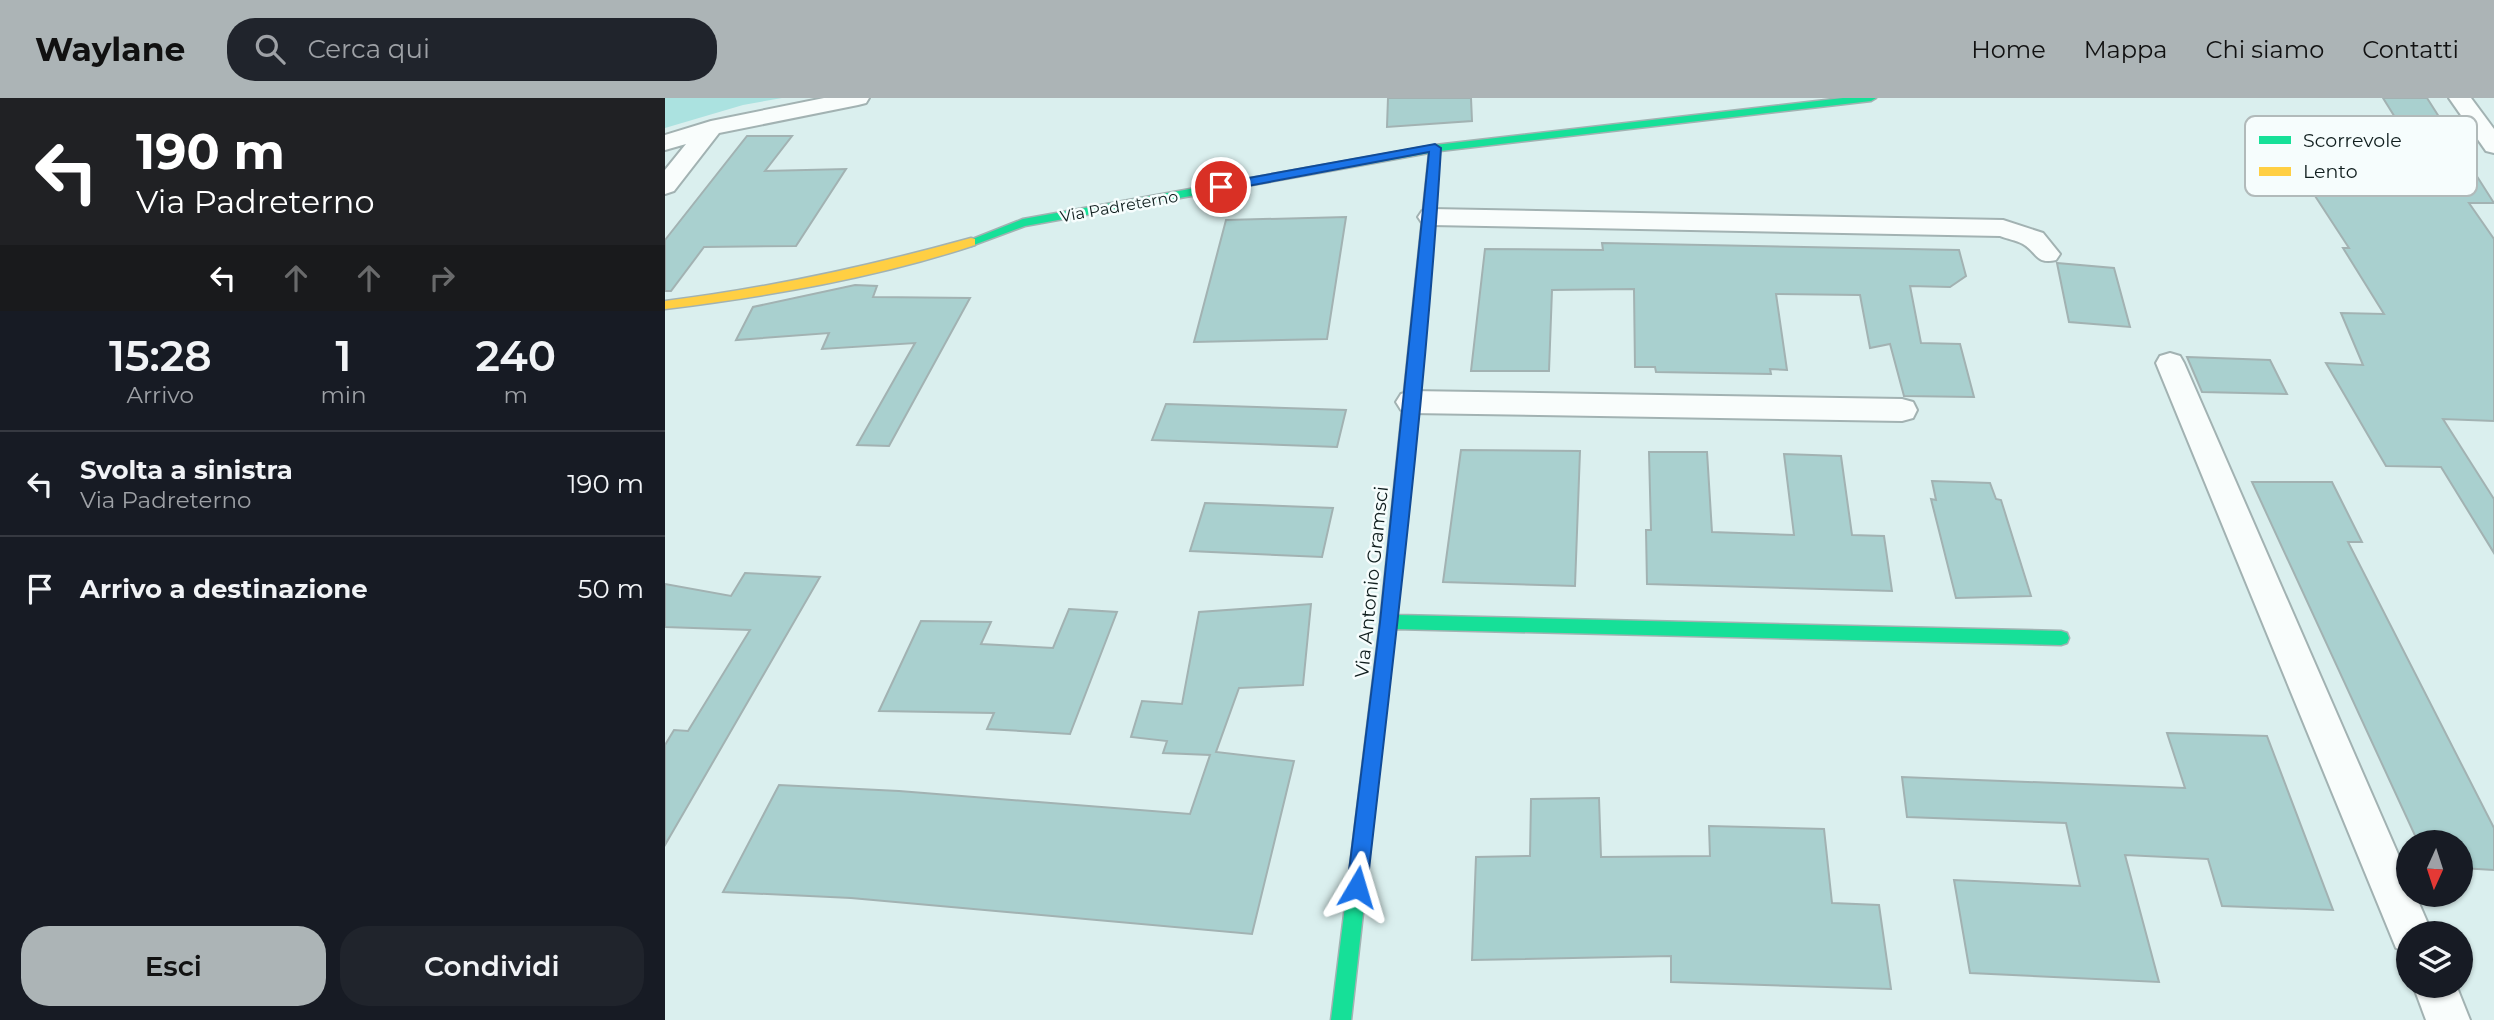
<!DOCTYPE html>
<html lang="it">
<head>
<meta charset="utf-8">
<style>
	:root { --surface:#171b24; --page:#20242c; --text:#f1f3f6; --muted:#9ea1a6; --line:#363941; --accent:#acb4b6 }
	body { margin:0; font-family:Montserrat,sans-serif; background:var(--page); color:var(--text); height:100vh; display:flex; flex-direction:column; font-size:26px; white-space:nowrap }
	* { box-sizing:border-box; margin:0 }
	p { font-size:23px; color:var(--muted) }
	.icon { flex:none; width:38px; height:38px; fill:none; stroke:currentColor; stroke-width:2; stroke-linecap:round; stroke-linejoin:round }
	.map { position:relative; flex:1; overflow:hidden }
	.panel { display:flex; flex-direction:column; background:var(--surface); width:665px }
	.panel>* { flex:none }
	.guide { background:#202124; color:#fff; overflow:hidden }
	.needle { width:46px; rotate:183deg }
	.tools { position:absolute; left:1731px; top:732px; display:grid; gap:14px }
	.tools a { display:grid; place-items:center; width:77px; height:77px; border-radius:50%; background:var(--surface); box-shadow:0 2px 5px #0004; font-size:35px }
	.pin { position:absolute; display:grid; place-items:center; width:60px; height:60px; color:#fff; margin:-30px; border:4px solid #fff; border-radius:50%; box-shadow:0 2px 7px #0007 }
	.me { position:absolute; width:77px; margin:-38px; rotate:7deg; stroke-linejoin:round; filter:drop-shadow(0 0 5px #0008) }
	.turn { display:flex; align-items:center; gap:24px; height:147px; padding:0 21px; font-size:32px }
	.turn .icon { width:91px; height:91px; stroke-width:2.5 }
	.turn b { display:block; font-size:49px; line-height:60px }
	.lanes { display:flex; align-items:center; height:66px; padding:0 21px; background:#0003; justify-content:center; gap:35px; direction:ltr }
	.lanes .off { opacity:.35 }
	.eta { display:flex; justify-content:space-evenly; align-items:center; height:119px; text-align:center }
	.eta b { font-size:42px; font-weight:600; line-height:49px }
	.button { display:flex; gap:14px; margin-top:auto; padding:14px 21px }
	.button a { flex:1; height:80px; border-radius:28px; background:var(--accent); color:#111; font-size:28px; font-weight:600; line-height:80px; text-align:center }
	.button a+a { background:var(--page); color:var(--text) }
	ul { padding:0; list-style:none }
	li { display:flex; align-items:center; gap:21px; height:105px; padding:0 21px; border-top:2px solid var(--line) }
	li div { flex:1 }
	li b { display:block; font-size:26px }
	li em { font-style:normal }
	header { display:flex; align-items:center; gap:42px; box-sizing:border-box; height:98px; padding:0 35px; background:var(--accent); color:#111 }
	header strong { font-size:33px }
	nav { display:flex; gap:38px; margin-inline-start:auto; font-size:24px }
	.search { width:490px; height:63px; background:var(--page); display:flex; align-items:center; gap:18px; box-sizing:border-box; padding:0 24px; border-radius:28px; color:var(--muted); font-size:26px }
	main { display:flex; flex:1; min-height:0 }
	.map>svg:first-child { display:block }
	.green { fill:#abe2e0 }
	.building { fill:#a9d0cf; stroke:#a2b2b2; stroke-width:2 }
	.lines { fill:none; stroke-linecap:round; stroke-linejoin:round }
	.street-casing { stroke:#a2b2b2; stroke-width:4 }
	.fast-casing { stroke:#a2b2b2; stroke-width:3 }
	.slow-casing { stroke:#a2b2b2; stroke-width:3 }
	.street { fill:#f9fdfc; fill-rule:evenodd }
	.fast { fill:#16e098; fill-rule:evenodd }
	.slow { fill:#ffcf43; fill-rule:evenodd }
	.route { fill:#1a73e8; stroke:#114b97; stroke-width:2 }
	.labels { text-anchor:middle; stroke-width:5; stroke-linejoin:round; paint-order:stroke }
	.far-street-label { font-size:16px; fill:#101e1e; stroke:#f6fdfd }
	.street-label { font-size:19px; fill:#101e1e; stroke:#f6fdfd }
	.key { fill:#f6fdfd; stroke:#b1baba; stroke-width:2 }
	.key-label { font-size:19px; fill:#101e1e }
</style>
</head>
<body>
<header>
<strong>Waylane</strong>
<div class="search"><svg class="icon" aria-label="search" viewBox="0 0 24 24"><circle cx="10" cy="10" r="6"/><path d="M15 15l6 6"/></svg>Cerca qui</div>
<nav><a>Home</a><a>Mappa</a><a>Chi siamo</a><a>Contatti</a></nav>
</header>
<main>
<section class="panel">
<div class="guide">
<div class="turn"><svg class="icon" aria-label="left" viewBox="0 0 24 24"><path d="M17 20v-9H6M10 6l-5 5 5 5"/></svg><div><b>190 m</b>Via Padreterno</div></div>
<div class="lanes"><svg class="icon" aria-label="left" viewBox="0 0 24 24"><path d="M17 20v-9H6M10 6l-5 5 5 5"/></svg><svg class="icon off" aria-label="ahead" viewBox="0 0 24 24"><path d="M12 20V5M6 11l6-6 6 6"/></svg><svg class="icon off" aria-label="ahead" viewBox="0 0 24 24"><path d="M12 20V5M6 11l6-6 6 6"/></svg><svg class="icon off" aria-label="right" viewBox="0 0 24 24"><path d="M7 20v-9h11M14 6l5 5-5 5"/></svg></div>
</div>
<div class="eta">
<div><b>15:28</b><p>Arrivo</p></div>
<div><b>1</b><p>min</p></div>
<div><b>240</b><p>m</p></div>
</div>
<ul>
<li><svg class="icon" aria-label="left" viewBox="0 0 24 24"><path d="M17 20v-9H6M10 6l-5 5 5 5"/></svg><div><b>Svolta a sinistra</b><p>Via Padreterno</p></div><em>190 m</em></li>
<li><svg class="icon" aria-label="arrive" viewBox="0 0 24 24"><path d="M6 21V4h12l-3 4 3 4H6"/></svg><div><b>Arrivo a destinazione</b></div><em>50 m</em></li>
</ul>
<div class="button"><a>Esci</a><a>Condividi</a></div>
</section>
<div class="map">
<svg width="1829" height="922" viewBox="0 0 1829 922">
	<rect width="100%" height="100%" fill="#daefee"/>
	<path class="green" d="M0,0H117L78,7L0,30Z"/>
	<g class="building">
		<path d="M723,0H806L807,23L722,29Z"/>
		<path d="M1718,0H1762L1829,105H1804L1829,141V323L1778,321L1829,401V455L1776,369L1721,368L1661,265L1698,267L1676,215L1719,216L1678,150H1684L1620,52L1751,53Z"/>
		<path d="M82,38H127L100,73L181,71L131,148L39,149L6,193H0V142Z"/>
		<path d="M681,119L662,241L529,244L561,122Z"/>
		<path d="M937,145L1294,152L1301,178L1285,189L1245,188L1256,245L1295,246L1309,299L1239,298L1225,246L1205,250L1195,197L1111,196L1122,272L1105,271L1106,276L991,274L990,269H970L969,191L887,192L884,273H806L820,151L938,152Z"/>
		<path d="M1392,165L1449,170L1465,229L1404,224Z"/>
		<path d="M190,187L212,188L208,199L305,200L224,348L192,347L250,245L157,251L164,235L71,242L88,209Z"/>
		<path d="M1522,259L1605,262L1622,296L1537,294Z"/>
		<path d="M501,306L681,312L672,349L487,342Z"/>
		<path d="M796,352L915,353L910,488L778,484Z"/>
		<path d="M984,354H1042L1047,434L1129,437L1119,356L1176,358L1187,437L1219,438L1227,493L982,486L981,432H986Z"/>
		<path d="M1267,383L1325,385L1331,401L1336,402L1366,498L1291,500L1266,401L1271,402Z"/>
		<path d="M1587,384H1667L1697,444H1683L1829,730V772L1796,770V744H1753Z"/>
		<path d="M540,405L668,410L657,459L525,453Z"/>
		<path d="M80,475L155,479L0,747V647L9,632L23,633L85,532L0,529V486L66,498Z"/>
		<path d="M646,506L638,587L574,590L551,654L629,663L587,836L186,800L58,794L114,687L234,693L525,716L545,657L498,655L502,643L466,639L477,603L517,606L534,514Z"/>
		<path d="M404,511L452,514L405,636L322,631L329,615L214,613L256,523L326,524L316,546L388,550Z"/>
		<path d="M1502,635L1602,638L1668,812L1557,808L1543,761L1460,757L1494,884L1305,875L1289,782L1415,788L1401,725L1242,719L1237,679L1520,690Z"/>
		<path d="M934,700L936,759L1045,758L1044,728L1159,731L1167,805L1214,807L1226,891L1006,884V858L807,862L811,759L865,758L866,701Z"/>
	</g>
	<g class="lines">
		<defs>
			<g id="street">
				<path d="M159,0H204L201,5L193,7L54,35L9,93L0,96V72L21,46L0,52V37L46,23Z"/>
				<path d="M1784,0H1806L1829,31V55L1821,53Z"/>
				<path d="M766,111L1338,122L1378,135L1395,156L1391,162C1371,167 1372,154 1358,146C1351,142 1342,141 1335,138L766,127L757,125L753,119L757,113Z"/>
				<path d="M1505,255L1515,258L1519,265L1743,779V796H1750L1767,835H1743V855L1731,850L1491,265L1495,258Z"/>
				<path d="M746,293L1237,301L1248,304L1252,312L1248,320L1237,323L746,315L736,312L731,304L736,296Z"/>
				<path d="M1748,887H1791L1805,922H1761Z"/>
			</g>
			<path id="fast" d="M1178,0H1211L1206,3L775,53L732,517L1396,533L1402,535L1404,540L1402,545L1396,547L730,531L686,922H666L715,524L764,55L360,128L306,148L300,144L358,121L770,47Z"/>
			<path id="slow" d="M306,140L310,141V147C211,180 104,198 0,211V203C104,190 205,168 306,140Z"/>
		</defs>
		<use href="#street" class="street-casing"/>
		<use href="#fast" class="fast-casing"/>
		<use href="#slow" class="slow-casing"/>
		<use href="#street" class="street"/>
		<use href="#fast" class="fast"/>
		<use href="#slow" class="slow"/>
	</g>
	<path class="route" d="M770,46L776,50C761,297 730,543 702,789L699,796L692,799L685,796L682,789L715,524L764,54L556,93L550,89L556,85Z"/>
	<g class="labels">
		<g class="far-street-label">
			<text transform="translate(454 108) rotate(-10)" y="6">Via Padreterno</text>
		</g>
		<g class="street-label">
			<text transform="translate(706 484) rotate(-84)" y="7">Via Antonio Gramsci</text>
		</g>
	</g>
	<rect x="1580" y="18" width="232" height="80" rx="10" class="key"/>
	<rect x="1594" y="38" width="32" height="8" fill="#16e098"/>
	<rect x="1594" y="69" width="32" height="9" fill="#ffcf43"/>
	<g class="key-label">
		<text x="1638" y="49">Scorrevole</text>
		<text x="1638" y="80">Lento</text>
	</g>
</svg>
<div class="tools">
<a><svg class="needle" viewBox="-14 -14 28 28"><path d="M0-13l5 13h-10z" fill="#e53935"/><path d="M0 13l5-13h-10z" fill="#9ea1a6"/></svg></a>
<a><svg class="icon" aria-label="layers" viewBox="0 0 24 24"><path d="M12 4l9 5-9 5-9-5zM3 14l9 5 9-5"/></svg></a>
</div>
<div class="pin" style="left:556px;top:89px;background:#d93025"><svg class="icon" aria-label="arrive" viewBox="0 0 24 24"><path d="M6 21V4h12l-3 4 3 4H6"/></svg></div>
<svg class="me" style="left:692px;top:789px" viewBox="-20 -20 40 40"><path d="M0-17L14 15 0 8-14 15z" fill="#1a73e8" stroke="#fff" stroke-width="4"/></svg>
</div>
</main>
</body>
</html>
